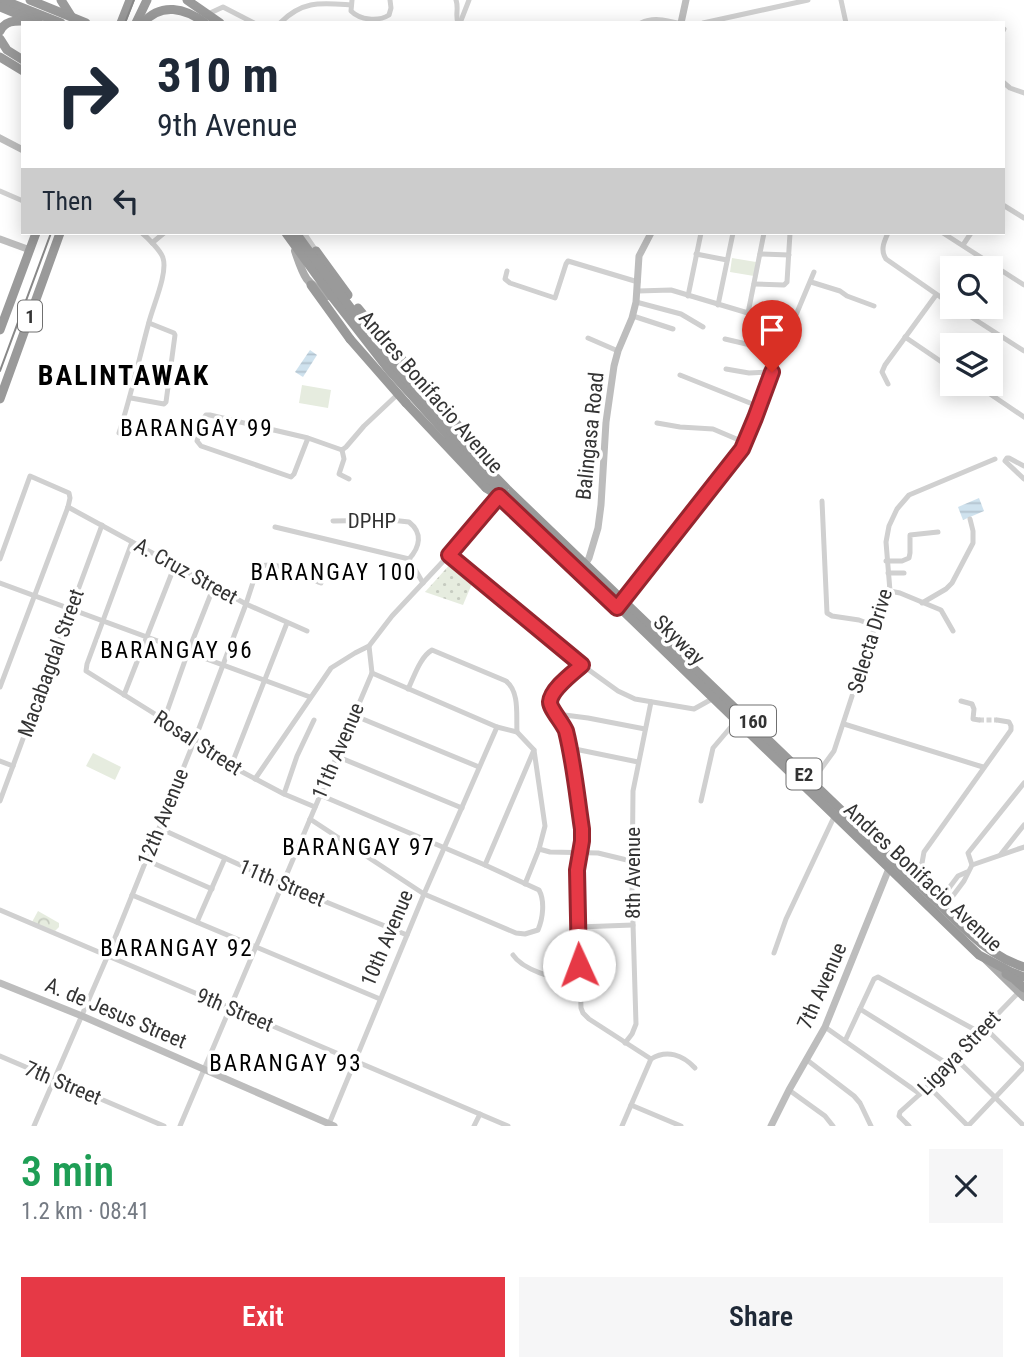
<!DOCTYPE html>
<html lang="en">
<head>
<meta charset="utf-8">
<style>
	:root { --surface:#fff; --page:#f6f6f7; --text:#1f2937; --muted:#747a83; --accent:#e63946 }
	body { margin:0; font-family:"Roboto Condensed",sans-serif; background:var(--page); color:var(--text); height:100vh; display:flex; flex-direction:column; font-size:26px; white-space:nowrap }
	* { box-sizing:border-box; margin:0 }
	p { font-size:23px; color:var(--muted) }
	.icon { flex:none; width:38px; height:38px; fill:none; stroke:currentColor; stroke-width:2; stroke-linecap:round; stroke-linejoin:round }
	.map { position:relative; height:1126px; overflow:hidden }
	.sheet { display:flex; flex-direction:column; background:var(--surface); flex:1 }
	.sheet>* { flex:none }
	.guide { position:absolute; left:21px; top:21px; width:984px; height:214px; border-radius:0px; box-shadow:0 4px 18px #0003; background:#fff; color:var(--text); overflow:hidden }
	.controls { position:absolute; left:940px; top:256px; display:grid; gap:14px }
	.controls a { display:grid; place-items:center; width:63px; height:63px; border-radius:0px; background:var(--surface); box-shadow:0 4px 18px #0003; font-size:35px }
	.pin { position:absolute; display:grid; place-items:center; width:60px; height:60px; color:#fff; margin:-72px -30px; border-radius:50% 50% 50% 0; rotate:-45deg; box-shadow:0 0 7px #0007 }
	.pin .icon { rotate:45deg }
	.me { position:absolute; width:77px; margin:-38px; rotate:358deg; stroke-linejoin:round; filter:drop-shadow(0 0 5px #0008) }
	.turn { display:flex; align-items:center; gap:24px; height:147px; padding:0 21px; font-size:32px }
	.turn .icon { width:91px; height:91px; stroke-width:2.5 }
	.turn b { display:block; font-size:49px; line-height:60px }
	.then { display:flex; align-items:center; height:66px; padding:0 21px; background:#0003; gap:14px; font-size:26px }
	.round { display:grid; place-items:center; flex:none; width:74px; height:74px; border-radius:0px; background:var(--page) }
	.head { display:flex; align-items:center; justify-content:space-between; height:119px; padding:0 21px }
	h1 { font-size:42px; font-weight:600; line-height:52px; color:#1e9e55 }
	.action { display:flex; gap:14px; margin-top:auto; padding:14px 21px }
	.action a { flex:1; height:80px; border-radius:0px; background:var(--accent); color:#fff; font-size:28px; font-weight:600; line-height:80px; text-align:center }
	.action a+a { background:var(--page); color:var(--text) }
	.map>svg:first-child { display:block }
	.grass { fill:url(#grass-dots) }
	.forest { fill:url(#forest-crowns) }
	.pitch { fill:#e6ecdf }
	.water { fill:url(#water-rules) }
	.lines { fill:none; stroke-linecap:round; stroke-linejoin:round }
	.street-tunnel { stroke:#d6d6d6; stroke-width:5; stroke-dasharray:5 2.5; stroke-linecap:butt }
	.street { stroke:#d0d0d0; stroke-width:5 }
	.secondary { stroke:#bdbdbd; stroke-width:7 }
	.primary { stroke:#ababab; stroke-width:8 }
	.highway { stroke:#9a9a9a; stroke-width:9 }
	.tram { stroke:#888; stroke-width:2 }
	.highway-bridge { stroke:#9a9a9a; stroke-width:9 }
	.route-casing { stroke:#96252e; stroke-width:18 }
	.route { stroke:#e63946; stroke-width:12 }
	.labels { text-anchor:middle; stroke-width:7; stroke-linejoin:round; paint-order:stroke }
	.shield { fill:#fff; stroke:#707070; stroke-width:2 }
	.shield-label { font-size:19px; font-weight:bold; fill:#333 }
	.street-label { font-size:21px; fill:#333; stroke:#fff }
	.neighbourhood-label { font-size:23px; letter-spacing:2px; fill:#000; stroke:#fff }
	.district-label { font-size:28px; font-weight:bold; letter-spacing:2px; fill:#000; stroke:#fff }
</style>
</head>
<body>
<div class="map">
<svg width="1024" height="1126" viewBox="0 0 1024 1126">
	<defs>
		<pattern id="grass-dots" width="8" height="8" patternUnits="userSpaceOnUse" patternTransform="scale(1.75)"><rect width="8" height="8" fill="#e6ecdf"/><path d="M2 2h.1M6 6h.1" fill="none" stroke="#c6cbc0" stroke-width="1.8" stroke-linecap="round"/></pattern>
		<pattern id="forest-crowns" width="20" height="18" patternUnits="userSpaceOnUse" patternTransform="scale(1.75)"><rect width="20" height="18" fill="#e6ecdf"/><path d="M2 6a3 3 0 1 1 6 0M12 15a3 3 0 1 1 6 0" fill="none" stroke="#c6cbc0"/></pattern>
		<pattern id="water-rules" width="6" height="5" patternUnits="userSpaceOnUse" patternTransform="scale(1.75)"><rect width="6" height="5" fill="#cfe2ee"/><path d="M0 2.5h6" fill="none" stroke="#b2c2cd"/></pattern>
	</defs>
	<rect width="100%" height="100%" fill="#fff"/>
	<path class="grass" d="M453,561L474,579L463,605L425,592Z"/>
	<path class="forest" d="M38,911L59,923V927L55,931L32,922Z"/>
	<g class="pitch">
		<path d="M732,258L756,262L754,276L730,272Z"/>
		<path d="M302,385L331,390L328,408L299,403Z"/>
		<path d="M93,753L121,767L115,780L86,766Z"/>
	</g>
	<g class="water">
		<path d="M310,350L317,355L303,377L295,372Z"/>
		<path d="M979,498L984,511L963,520L958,507Z"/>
	</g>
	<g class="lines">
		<path class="street-tunnel" d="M979,720H997"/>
		<g class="street">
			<path d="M352,0L351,11C360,20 378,22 389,15L391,8L390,0"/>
			<path d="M456,0C459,8 455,15 458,23"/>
			<path d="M841,0L846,23"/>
			<path d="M208,14L223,7L254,23"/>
			<path d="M280,23C303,0 321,3 351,5"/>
			<path d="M460,23L469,0"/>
			<path d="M641,23C653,17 665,20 677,23"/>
			<path d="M703,23L808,0"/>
			<path d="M1003,31L1004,29"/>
			<path d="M1003,82L1010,88L1024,93"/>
			<path d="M0,191L23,201"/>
			<path d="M1003,205L1024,218"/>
			<path d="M304,233L317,252"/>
			<path d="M888,233C884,242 880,250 886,259L952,305"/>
			<path d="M943,233L1024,285"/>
			<path d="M152,243L164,233"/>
			<path d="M963,245L971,233"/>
			<path d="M696,254L727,260"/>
			<path d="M760,254L789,255"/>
			<path d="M507,271L505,279L510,283L555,298L566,264L568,261L638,282"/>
			<path d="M811,282L840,291L847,296L874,306"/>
			<path d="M754,284L784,285L787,282L790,233"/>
			<path d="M638,291L671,290L748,313L763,315L768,319L769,332L779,339L784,345"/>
			<path d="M688,296L701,233"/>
			<path d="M636,302L681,314L703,327"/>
			<path d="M718,305L733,233"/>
			<path d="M954,306L1024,351"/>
			<path d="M748,313L764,233"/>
			<path d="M633,316L673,329"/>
			<path d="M905,337L952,369"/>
			<path d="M588,338L618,351"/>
			<path d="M725,339L759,347L763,337L769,332"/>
			<path d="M726,369L749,373L772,372"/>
			<path d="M680,375L760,407"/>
			<path d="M974,383L1024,417"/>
			<path d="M888,384L882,372L885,365L936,295"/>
			<path d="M131,398L164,404L166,402L175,335L174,333L149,323"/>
			<path d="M657,423L680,427L713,429L746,443"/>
			<path d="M119,433C131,396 139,359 149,322C153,306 168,273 163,258C161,251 148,238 142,233"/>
			<path d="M308,438L294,474L291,477L201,446L197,441L204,418L206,415H210L308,438L342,450L346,447L364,426L398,394"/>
			<path d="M342,450L344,459L339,474L349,479"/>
			<path d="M1024,466L1009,458H1007L1005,461L1024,479"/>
			<path d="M822,501L827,613L832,616L859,620L875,626"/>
			<path d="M68,507L246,604L307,631"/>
			<path d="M333,521L391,520L409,522C423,533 420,547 409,559"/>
			<path d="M275,527L409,559L423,583"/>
			<path d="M132,542L87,664L86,671L195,739L231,766L284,794L315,807"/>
			<path d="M449,555L582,665L618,691L635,699L694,709L712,699"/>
			<path d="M0,559L30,476L69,493L70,498L68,507L0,687"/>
			<path d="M886,561H902L909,558L910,553V535L938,532"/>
			<path d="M888,573H904"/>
			<path d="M0,583L310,697"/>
			<path d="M890,591L900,593L941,610L953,631"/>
			<path d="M623,600L746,443L772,372L814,272"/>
			<path d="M922,603L946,589L952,583L973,543V531L970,519"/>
			<path d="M582,665C573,673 551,689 550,702C550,709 563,723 566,731C574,763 577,796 582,829V841L577,870L581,1008L583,1013L589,1019L651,1059"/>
			<path d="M372,673L497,727L517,732"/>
			<path d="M408,689C414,677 420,657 432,650L506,681C520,692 516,716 517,732L534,750L545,826L539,849L525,884"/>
			<path d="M124,695L175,565"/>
			<path d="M961,701L972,704L974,709L973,719L979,720"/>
			<path d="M557,714L588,718L645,729"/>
			<path d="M353,715L479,767"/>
			<path d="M164,720L188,652L214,586"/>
			<path d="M844,724L983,767"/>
			<path d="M570,748L638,762"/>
			<path d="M336,756L462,808"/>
			<path d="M0,761L13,766"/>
			<path d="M231,766L287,623"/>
			<path d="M255,779L331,668L355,653L369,646L392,616L449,555L499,496"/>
			<path d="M810,784L834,751L875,626L890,591L886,542L889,526L897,509L909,495L995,459"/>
			<path d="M284,794L297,756L314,720"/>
			<path d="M0,801L102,525"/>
			<path d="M701,801L713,748L736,721"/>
			<path d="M310,819L424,894L516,933L525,934L538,930C543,918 545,901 539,890L485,865L320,795"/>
			<path d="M159,828L282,884L407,935"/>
			<path d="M539,849L550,852L598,853L631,861"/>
			<path d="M1001,854L1024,825"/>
			<path d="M146,860L212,889"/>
			<path d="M485,865L534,750"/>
			<path d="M972,865L968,853L1024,783"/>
			<path d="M914,875L922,863L924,852L1011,730V726L1009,722L997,720"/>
			<path d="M132,895L380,999"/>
			<path d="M940,900L958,876L967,872"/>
			<path d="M946,905L964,881L972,865L1024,847"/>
			<path d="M0,910L508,1126"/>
			<path d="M197,922L225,858"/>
			<path d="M578,927L633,925"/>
			<path d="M774,953L786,919L834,817"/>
			<path d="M513,955C524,972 560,979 580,984"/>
			<path d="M860,1009L948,1064"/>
			<path d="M825,1027L920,1094"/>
			<path d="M984,1027L1024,1066"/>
			<path d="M845,1041L874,979L878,977L979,1032"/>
			<path d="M625,1043L632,1034L636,1024L632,890L633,791L651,702"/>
			<path d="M0,1056L164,1126"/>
			<path d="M954,1057L1024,1126"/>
			<path d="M651,1059C667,1049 683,1055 695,1068"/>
			<path d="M807,1060L854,1096L860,1103L871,1126"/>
			<path d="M928,1086L968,1126"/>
			<path d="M789,1090L825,1116L833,1126"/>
			<path d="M631,1105L681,1126"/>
			<path d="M329,1124L424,894L497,727"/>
			<path d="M34,1126L108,955L195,739L246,604L258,567C277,559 303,576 321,583"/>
			<path d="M180,1126L372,673L369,646"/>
			<path d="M474,1126L480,1114"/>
			<path d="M622,1126L651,1059"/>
			<path d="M909,1126L899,1116L900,1112L920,1094L1019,992"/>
			<path d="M968,1126L1024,1067"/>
		</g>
		<g class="secondary">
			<path d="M681,23L686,0"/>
			<path d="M0,138L23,150"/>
			<path d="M0,239L30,250"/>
			<path d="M586,563L589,558L598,528L601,505L606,422L614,366L618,351L632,318L636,302L639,256L651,233"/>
			<path d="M0,983L82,1016L334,1126"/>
			<path d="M771,1126L789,1090L825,1027L890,866"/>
		</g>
		<g class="primary">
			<path d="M295,251C304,277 304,281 328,296"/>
			<path d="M986,960L1024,997"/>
		</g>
		<g class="highway">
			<path d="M3,0L61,23"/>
			<path d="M30,0L86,23"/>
			<path d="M61,0L71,16"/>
			<path d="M187,0L220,23"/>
			<path d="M0,7L39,23"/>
			<path d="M121,23L130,0"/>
			<path d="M136,23L147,0"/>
			<path d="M143,23C161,2 185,8 205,23"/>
			<path d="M0,31C6,19 17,21 28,21"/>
			<path d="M0,39L7,50L23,60"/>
			<path d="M0,57L23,71"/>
			<path d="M286,233L333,298L389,370L508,502L587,576"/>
			<path d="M316,251L348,295"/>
			<path d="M311,285L350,339"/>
			<path d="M0,330L36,233"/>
			<path d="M0,399L60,233"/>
			<path d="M406,403L486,488"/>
		</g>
		<g class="tram">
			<path d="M125,23L134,0"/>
			<path d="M0,371L51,233"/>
		</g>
		<g class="highway-bridge">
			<path d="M296,233C344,300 393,367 448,428C467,449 488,469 508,490L968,932C985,948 1002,960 1024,967"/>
			<path d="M358,308L386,342L425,384L484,458"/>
			<path d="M350,339L406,403"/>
			<path d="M486,488L508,502"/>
			<path d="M587,576L979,955L1011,972L1024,977"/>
			<path d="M1006,974L1014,979L1024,988"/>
		</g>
	</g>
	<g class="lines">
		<defs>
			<path id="route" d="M579,965L577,870L582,841V829C577,796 574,763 566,731C563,723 550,709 550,702C551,689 573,673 582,665L449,555L499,496L617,608L742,449L755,418L772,372"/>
		</defs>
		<use href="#route" class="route-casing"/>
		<use href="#route" class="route"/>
	</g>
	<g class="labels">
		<g class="shield">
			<rect x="18" y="300.5" width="24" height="31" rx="5"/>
			<rect x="730" y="705.5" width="46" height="31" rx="5"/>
			<rect x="786.5" y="758.5" width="35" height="31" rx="5"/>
		</g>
		<g class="shield-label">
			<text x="30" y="323">1</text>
			<text x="753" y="728">160</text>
			<text x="804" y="781">E2</text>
		</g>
		<g class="street-label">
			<text transform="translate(431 392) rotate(49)" y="7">Andres Bonifacio Avenue</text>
			<text transform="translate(590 436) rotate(-84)" y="7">Balingasa Road</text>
			<text x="372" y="528">DPHP</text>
			<text transform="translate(186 571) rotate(29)" y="7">A. Cruz Street</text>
			<text transform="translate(679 640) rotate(44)" y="7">Skyway</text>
			<text transform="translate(870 641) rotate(-73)" y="7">Selecta Drive</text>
			<text transform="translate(51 663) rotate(-70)" y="7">Macabagdal Street</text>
			<text transform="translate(198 743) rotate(33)" y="7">Rosal Street</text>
			<text transform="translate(338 751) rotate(-67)" y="7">11th Avenue</text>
			<text transform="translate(163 817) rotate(-68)" y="7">12th Avenue</text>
			<text transform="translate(633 873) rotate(-90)" y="7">8th Avenue</text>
			<text transform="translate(923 877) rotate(43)" y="7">Andres Bonifacio Avenue</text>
			<text transform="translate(282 883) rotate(23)" y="7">11th Street</text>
			<text transform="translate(387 938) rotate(-67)" y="7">10th Avenue</text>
			<text transform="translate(822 986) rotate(-66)" y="7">7th Avenue</text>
			<text transform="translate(235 1010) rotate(23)" y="7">9th Street</text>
			<text transform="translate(116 1013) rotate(23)" y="7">A. de Jesus Street</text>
			<text transform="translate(959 1053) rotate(-46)" y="7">Ligaya Street</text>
			<text transform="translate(63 1083) rotate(23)" y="7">7th Street</text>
		</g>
		<g class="neighbourhood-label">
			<text x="197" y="436">BARANGAY 99</text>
			<text x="334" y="580">BARANGAY 100</text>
			<text x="177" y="658">BARANGAY 96</text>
			<text x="359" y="855">BARANGAY 97</text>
			<text x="177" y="956">BARANGAY 92</text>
			<text x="286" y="1071">BARANGAY 93</text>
		</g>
		<g class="district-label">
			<text x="124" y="385">BALINTAWAK</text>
		</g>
	</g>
</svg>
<div class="controls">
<a><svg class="icon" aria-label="search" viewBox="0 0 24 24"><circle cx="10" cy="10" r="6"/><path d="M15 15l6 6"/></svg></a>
<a><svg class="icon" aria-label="layers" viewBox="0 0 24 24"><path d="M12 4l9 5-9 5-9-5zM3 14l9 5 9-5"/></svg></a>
</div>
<div class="pin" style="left:772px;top:372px;background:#d93025"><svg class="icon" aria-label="arrive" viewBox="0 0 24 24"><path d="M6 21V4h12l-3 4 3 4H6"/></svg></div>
<svg class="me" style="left:579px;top:965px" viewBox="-20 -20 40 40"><circle r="19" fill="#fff"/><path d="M0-13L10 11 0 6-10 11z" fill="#e63946"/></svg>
<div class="guide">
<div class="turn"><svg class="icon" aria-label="right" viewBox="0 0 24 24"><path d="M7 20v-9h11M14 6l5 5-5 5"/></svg><div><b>310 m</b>9th Avenue</div></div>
<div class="then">Then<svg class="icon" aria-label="left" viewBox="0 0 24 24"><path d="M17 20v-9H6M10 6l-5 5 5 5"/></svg></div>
</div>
</div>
<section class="sheet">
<div class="head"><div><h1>3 min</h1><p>1.2 km · 08:41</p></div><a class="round"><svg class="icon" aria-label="close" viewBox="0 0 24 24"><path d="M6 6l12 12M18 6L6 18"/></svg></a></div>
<div class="action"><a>Exit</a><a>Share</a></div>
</section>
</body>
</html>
